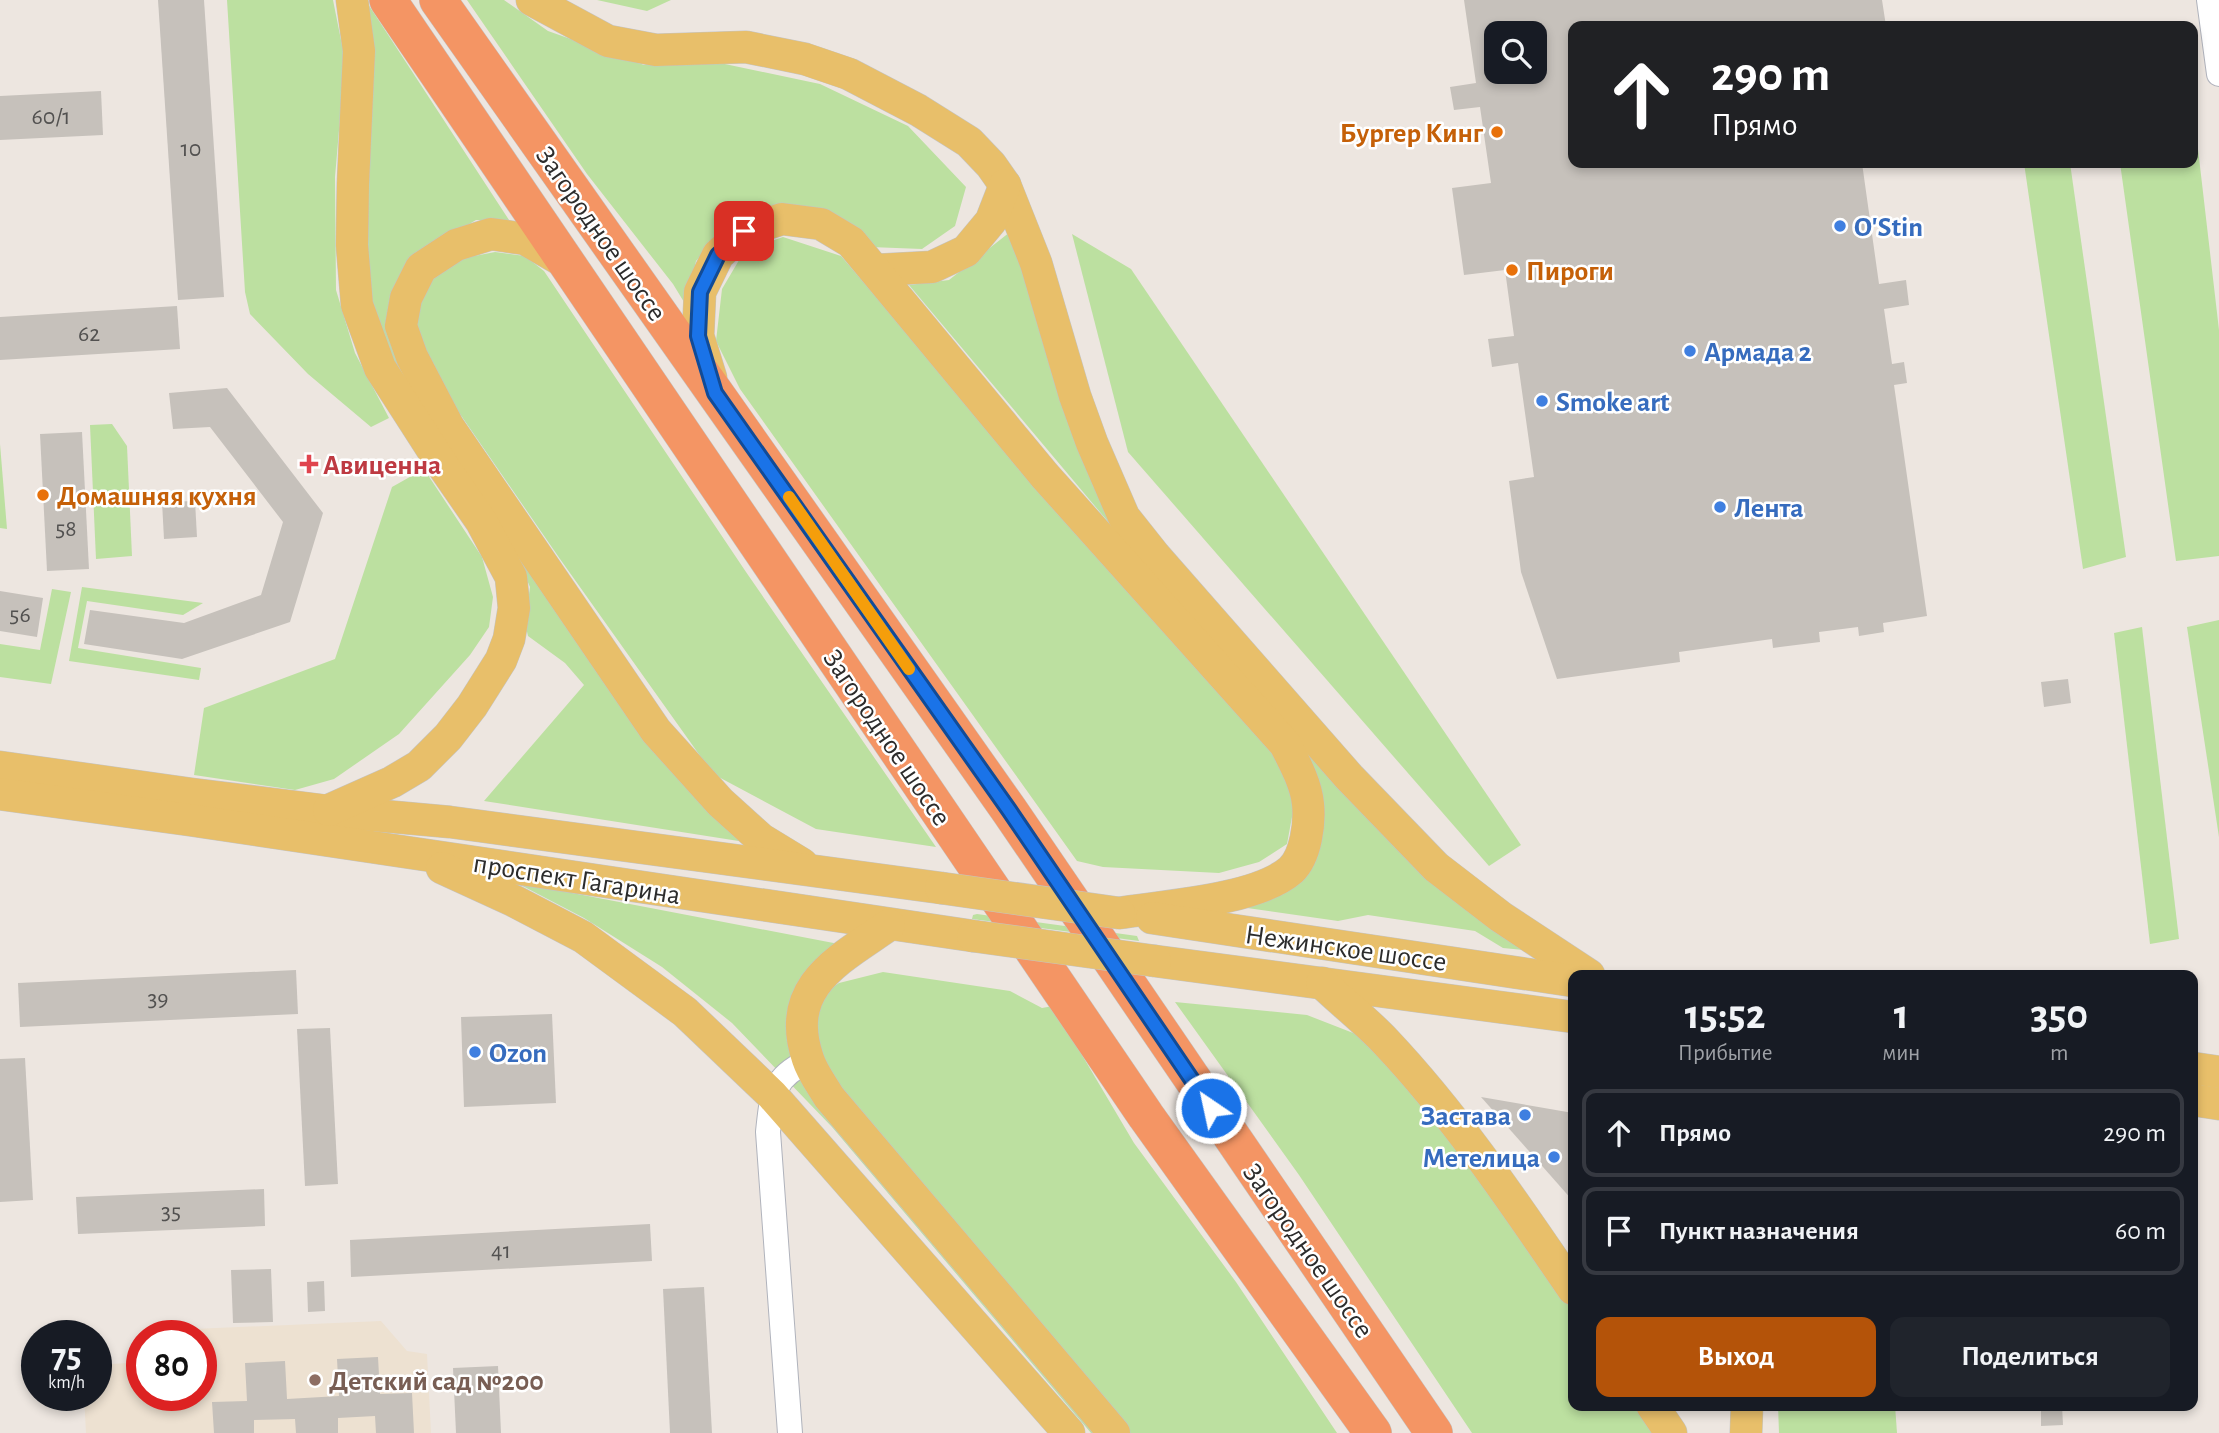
<!DOCTYPE html>
<html lang="ru">
<head>
<meta charset="utf-8">
<style>
	:root { --surface:#171b24; --page:#20242c; --text:#f1f3f6; --muted:#9ea1a6; --line:#363941; --accent:#b45309 }
	body { margin:0; font-family:"Alegreya Sans",sans-serif; background:var(--page); color:var(--text); height:100vh; display:flex; flex-direction:column; font-size:26px; white-space:nowrap }
	* { box-sizing:border-box; margin:0 }
	p { font-size:23px; color:var(--muted) }
	.icon { flex:none; width:38px; height:38px; fill:none; stroke:currentColor; stroke-width:2; stroke-linecap:round; stroke-linejoin:round }
	.map { position:relative; flex:1; overflow:hidden }
	.side { position:absolute; left:1568px; top:970px; width:630px; height:441px; display:flex; flex-direction:column; background:var(--surface); border-radius:14px; box-shadow:0 4px 10px #0003 }
	.side>* { flex:none }
	.guide { position:absolute; left:1568px; top:21px; width:630px; height:147px; border-radius:14px; box-shadow:0 4px 10px #0003; background:#202124; color:#fff; overflow:hidden }
	.controls { position:absolute; left:1484px; top:21px; display:grid; gap:14px }
	.controls a { display:grid; place-items:center; width:63px; height:63px; border-radius:14px; background:var(--surface); box-shadow:0 4px 10px #0003; font-size:35px }
	.speed { position:absolute; left:21px; top:1320px; display:flex; gap:14px; font-size:35px; font-weight:700; text-align:center }
	.speed>* { display:grid; place-content:center; width:91px; height:91px; border-radius:50%; background:var(--surface); box-shadow:0 4px 10px #0003; line-height:1 }
	.speed small { font-size:18px; font-weight:400 }
	.speed .limit { border:10px solid #d22; background:#fff; color:#111 }
	.pin { position:absolute; display:grid; place-items:center; width:60px; height:60px; color:#fff; margin:-30px; border-radius:14px; box-shadow:0 4px 10px #0006 }
	.me { position:absolute; width:77px; margin:-38px; rotate:326deg; stroke-linejoin:round; filter:drop-shadow(0 0 5px #0008) }
	.turn { display:flex; align-items:center; gap:24px; height:147px; padding:0 28px; font-size:32px }
	.turn .icon { width:91px; height:91px; stroke-width:2.5 }
	.turn b { display:block; font-size:49px; line-height:60px }
	.eta { display:flex; justify-content:space-evenly; align-items:center; height:119px; text-align:center }
	.eta b { font-size:42px; font-weight:700; line-height:49px }
	.cta { display:flex; gap:14px; margin-top:auto; padding:14px 28px }
	.cta a { flex:1; height:80px; border-radius:14px; background:var(--accent); color:#fff; font-size:28px; font-weight:700; line-height:80px; text-align:center }
	.cta a+a { background:var(--page); color:var(--text) }
	ul { padding:0; list-style:none }
	li { display:flex; align-items:center; gap:21px; height:88px; margin:0 14px 10px; padding:0 14px; border:4px solid var(--line); border-radius:14px }
	li div { flex:1 }
	li b { display:block; font-size:26px }
	li em { font-style:normal }
	.map>svg:first-child { display:block }
	.education { fill:#ede1d1 }
	.green { fill:#bce0a0 }
	.building { fill:#c6c1bb; fill-rule:evenodd }
	.lines { fill:none; stroke-linecap:round; stroke-linejoin:round }
	.minor-casing { stroke:#b0b3bc; stroke-width:26 }
	.major-casing { stroke:#c4c4c4; stroke-width:33 }
	.highway-casing { stroke:#c4c4c4; stroke-width:38 }
	.minor { stroke:#fff; stroke-width:24 }
	.major { stroke:#e8bf6a; stroke-width:32 }
	.highway { stroke:#f49564; stroke-width:37 }
	.major-bridge-casing { stroke:#c4c4c4; stroke-width:33; stroke-linecap:butt }
	.major-bridge { stroke:#e8bf6a; stroke-width:32 }
	.route-casing { stroke:#114b97; stroke-width:18 }
	.route { stroke:#1a73e8; stroke-width:12 }
	.slow { stroke:#f59e0b; stroke-width:12 }
	.food-dot { fill:#e8710a; stroke:#fff; stroke-width:2.5 }
	.shop-dot { fill:#3f7fe0; stroke:#fff; stroke-width:2.5 }
	.health-dot { fill:#e0444e; stroke:#fff; stroke-width:2.5 }
	.education-dot { fill:#8d6e63; stroke:#fff; stroke-width:2.5 }
	.labels { text-anchor:middle; stroke-width:5; stroke-linejoin:round; paint-order:stroke }
	.number-label { font-size:24px; fill:#525150 }
	.food-label { font-size:28px; font-weight:bold; fill:#c56008; stroke:#fff; text-anchor:start }
	.shop-label { font-size:28px; font-weight:bold; fill:#366cbe; stroke:#fff; text-anchor:start }
	.street-label { font-size:28px; fill:#2c2c2c; stroke:#fff }
	.health-label { font-size:28px; font-weight:bold; fill:#be3a42; stroke:#fff; text-anchor:start }
	.education-label { font-size:28px; font-weight:bold; fill:#785e54; stroke:#fff; text-anchor:start }
</style>
</head>
<body>
<div class="map">
<svg width="2219" height="1433" viewBox="0 0 2219 1433">
	<rect width="100%" height="100%" fill="#ede6e0"/>
	<path class="education" d="M381,1321L407,1351L427,1354L431,1433H86L84,1395H96V1365L142,1362V1395H201V1335H148V1331Z"/>
	<g class="green">
		<path d="M227,0H333L345,60L335,177L336,290L355,353L389,418L371,427L308,374L250,314L245,292Z"/>
		<path d="M467,0H504L548,31L644,65L720,63L820,84L908,126L966,187L955,226L922,249L870,247L828,212L799,205L752,215L722,231L696,261L687,307L673,284L587,174Z"/>
		<path d="M597,0H671L647,11Z"/>
		<path d="M366,1L509,220H476L414,257L390,328L745,842L484,801L584,685L565,663L528,636L525,623L530,587L512,545L407,397L364,284Z"/>
		<path d="M2193,106L2219,330V556L2176,561L2120,163H2193Z"/>
		<path d="M2024,163H2070L2126,557L2083,569Z"/>
		<path d="M1010,232L1105,501L1533,951L1503,948L1475,931L1368,915L1338,921L1233,906L1324,821L1147,568L909,285L949,280Z"/>
		<path d="M1072,234L1131,269L1521,845L1489,866L1128,452Z"/>
		<path d="M783,237L841,256L1166,634L1280,762L1294,806L1287,844L1259,862L1219,873L1103,867L1077,861L740,389L716,341L722,289L745,250Z"/>
		<path d="M495,252L525,256L544,271L746,572L936,847L816,829L713,774L560,559L431,372L414,318L430,280L459,259Z"/>
		<path d="M112,424L127,446L132,556L96,559L90,425Z"/>
		<path d="M0,444L7,529L0,528Z"/>
		<path d="M424,469L482,557L493,597L489,627L470,655L399,734L334,779L295,790L194,775L204,708L335,659L392,487Z"/>
		<path d="M82,587L203,603L183,615L87,601L78,648L201,668L199,680L69,661Z"/>
		<path d="M52,589L71,592L51,684L0,677V644L40,650Z"/>
		<path d="M2219,620V837L2187,627Z"/>
		<path d="M2142,627L2179,939L2150,944L2114,633Z"/>
		<path d="M515,882L844,945L790,1021L1102,1433H1091L832,1127L732,1023L662,967L584,918Z"/>
		<path d="M977,914L1137,936L1139,941L972,919L973,915Z"/>
		<path d="M883,972L1010,991L1042,1008L1053,1006L1134,1143L1236,1282L1337,1433H1130L877,1137L829,1074L811,1035L817,998L839,983Z"/>
		<path d="M1175,1002L1307,1015L1366,1038L1442,1124L1573,1305V1405H1642L1661,1433H1472L1299,1175Z"/>
		<path d="M1778,1405H1895L1897,1433H1779Z"/>
	</g>
	<g class="building">
		<path d="M158,0H204L224,297L178,300Z"/>
		<path d="M1464,0H1882L1886,26H1573V163H1862L1879,284L1906,280L1909,305L1884,309L1892,364L1904,362L1907,383L1894,385L1927,616L1883,623L1884,632L1859,636L1858,627L1819,632L1820,642L1773,648L1772,639L1679,652L1680,662L1557,679L1521,572L1509,481L1534,477L1518,363L1492,367L1488,339L1514,336L1505,270L1464,275L1452,188L1491,183L1480,107L1454,110L1450,87L1476,83ZM1496,33H1535V72H1496Z"/>
		<path d="M101,91L103,135L0,140V96Z"/>
		<path d="M177,306L180,349L0,360V317Z"/>
		<path d="M227,388L323,513L290,622L182,659L84,644L90,610L184,623L261,595L283,522L210,427L173,429L169,393Z"/>
		<path d="M82,432L89,569L47,571L40,434Z"/>
		<path d="M195,501L197,537L164,539L162,502Z"/>
		<path d="M0,591L43,598L37,637L0,631Z"/>
		<path d="M2068,679L2071,703L2044,707L2041,682Z"/>
		<path d="M296,970L298,1014L20,1027L18,983Z"/>
		<path d="M552,1014L556,1103L464,1107L461,1017Z"/>
		<path d="M330,1028L338,1184L305,1186L297,1029Z"/>
		<path d="M25,1058L33,1200L0,1202V1059Z"/>
		<path d="M1481,1097L1573,1113V1201Z"/>
		<path d="M264,1189L265,1226L78,1234L76,1197Z"/>
		<path d="M650,1224L652,1261L351,1277L350,1240Z"/>
		<path d="M271,1269L273,1322L233,1323L231,1270Z"/>
		<path d="M324,1281L325,1311L308,1312L307,1282Z"/>
		<path d="M704,1287L712,1433H670L663,1289Z"/>
		<path d="M378,1357L380,1394L412,1393L414,1433H376L375,1416L338,1418V1433H296L295,1419L254,1420V1433H214L212,1402L247,1401L245,1363L285,1361L287,1399L339,1396L337,1359Z"/>
		<path d="M498,1366L501,1433H456L453,1368Z"/>
		<path d="M2041,1405H2062L2063,1425L2041,1426Z"/>
	</g>
	<g class="lines">
		<defs>
			<g id="minor">
				<path d="M2209,0L2219,74"/>
				<path d="M790,1433L768,1132C772,1095 772,1078 808,1061"/>
			</g>
			<g id="major">
				<path d="M532,0L608,41L656,50L746,47L805,59L849,74L918,110L969,142L991,165L1005,185L1036,263L1075,396L1092,443L1124,517L1155,556L1349,777L1436,867L1501,917L1589,975"/>
				<path d="M568,264L525,239L491,234L456,245L421,268L406,298L401,326L412,357L448,426L656,731L720,802L761,839L802,864"/>
				<path d="M876,270L932,267L966,251L991,221L1005,185"/>
				<path d="M711,378L698,336L700,292L718,255L744,231L782,219L821,224L851,242L1045,476L1285,744C1294,762 1306,783 1308,804C1310,823 1306,856 1291,870C1257,900 1164,906 1119,913"/>
				<path d="M0,767L192,794L328,811L450,822L941,888"/>
				<path d="M0,794L189,820L973,936"/>
				<path d="M329,810L392,782L419,766L448,737L472,706L501,660L509,639L514,608L511,577L481,521L443,466L380,368L357,305L352,245L353,184L359,51L352,0"/>
				<path d="M442,868L514,901L583,937L685,1012L772,1095L1069,1433"/>
				<path d="M1152,918L1573,981"/>
				<path d="M889,925C839,960 783,986 808,1059C812,1072 822,1085 829,1097L1114,1433"/>
				<path d="M1155,961L1573,1017"/>
				<path d="M1322,983C1343,1003 1366,1021 1385,1041C1456,1116 1515,1204 1573,1289"/>
				<path d="M2193,1068L2219,1072"/>
				<path d="M2193,1100L2219,1104"/>
				<path d="M1652,1405L1671,1433"/>
				<path d="M1746,1433L1747,1405"/>
			</g>
			<g id="highway">
				<path d="M388,0L1146,1116L1373,1433"/>
				<path d="M438,0L1009,810L1434,1433"/>
			</g>
		</defs>
		<use href="#minor" class="minor-casing"/>
		<use href="#major" class="major-casing"/>
		<use href="#highway" class="highway-casing"/>
		<use href="#minor" class="minor"/>
		<use href="#major" class="major"/>
		<use href="#highway" class="highway"/>
		<defs>
			<g id="major-bridge">
				<path d="M941,888L1119,913"/>
				<path d="M973,936L1155,961"/>
			</g>
		</defs>
		<use href="#major-bridge" class="major-bridge-casing"/>
		<use href="#major-bridge" class="major-bridge"/>
	</g>
	<g class="lines">
		<defs>
			<path id="route" d="M744,231L718,255L700,292L698,336L715,393L1009,810L1211,1108"/>
		</defs>
		<use href="#route" class="route-casing"/>
		<use href="#route" class="route"/>
		<path class="slow" d="M789,497L909,669"/>
	</g>
	<g class="food-dot">
		<circle cx="1497" cy="132" r="7"/>
		<circle cx="1512" cy="270" r="7"/>
		<circle cx="43" cy="495" r="7"/>
	</g>
	<g class="shop-dot">
		<circle cx="1840" cy="226" r="7"/>
		<circle cx="1690" cy="351" r="7"/>
		<circle cx="1542" cy="401" r="7"/>
		<circle cx="1720" cy="507" r="7"/>
		<circle cx="475" cy="1052" r="7"/>
		<circle cx="1525" cy="1115" r="7"/>
		<circle cx="1554" cy="1157" r="7"/>
	</g>
	<path class="health-dot" d="M305.5 453.5h7v7h7v7h-7v7h-7v-7h-7v-7h7z"/>
	<circle class="education-dot" cx="315" cy="1380" r="7"/>
	<g class="labels">
		<g class="number-label">
			<text x="51" y="124">60/1</text>
			<text x="191" y="156">10</text>
			<text x="89" y="341">62</text>
			<text x="66" y="536">58</text>
			<text x="20" y="622">56</text>
			<text x="158" y="1006">39</text>
			<text x="171" y="1219">35</text>
			<text x="501" y="1258">41</text>
		</g>
		<g class="food-label">
			<text x="1483" y="142" text-anchor="end">Бургер Кинг</text>
			<text x="1526" y="280">Пироги</text>
			<text x="57" y="505">Домашняя кухня</text>
		</g>
		<g class="shop-label">
			<text x="1854" y="236">O'Stin</text>
			<text x="1704" y="361">Армада 2</text>
			<text x="1556" y="411">Smoke art</text>
			<text x="1734" y="517">Лента</text>
			<text x="489" y="1062">Ozon</text>
			<text x="1511" y="1125" text-anchor="end">Застава</text>
			<text x="1540" y="1167" text-anchor="end">Метелица</text>
		</g>
		<g class="street-label">
			<text transform="translate(602 233) rotate(55)" y="10">Загородное шоссе</text>
			<text transform="translate(888 737) rotate(56)" y="10">Загородное шоссе</text>
			<text transform="translate(577 878) rotate(9)" y="10">проспект Гагарина</text>
			<text transform="translate(1346 947) rotate(8)" y="10">Нежинское шоссе</text>
			<text transform="translate(1309 1250) rotate(55)" y="10">Загородное шоссе</text>
		</g>
		<g class="health-label">
			<text x="323" y="474">Авиценна</text>
		</g>
		<g class="education-label">
			<text x="329" y="1390">Детский сад №200</text>
		</g>
	</g>
</svg>
<div class="controls">
<a><svg class="icon" aria-label="search" viewBox="0 0 24 24"><circle cx="10" cy="10" r="6"/><path d="M15 15l6 6"/></svg></a>
</div>
<div class="speed"><div>75<small>km/h</small></div><div class="limit">80</div></div>
<div class="pin" style="left:744px;top:231px;background:#d93025"><svg class="icon" aria-label="arrive" viewBox="0 0 24 24"><path d="M6 21V4h12l-3 4 3 4H6"/></svg></div>
<svg class="me" style="left:1211px;top:1108px" viewBox="-20 -20 40 40"><circle r="17" fill="#1a73e8" stroke="#fff" stroke-width="3"/><path d="M0-11L8 9 0 5-8 9z" fill="#fff"/></svg>
<div class="guide">
<div class="turn"><svg class="icon" aria-label="ahead" viewBox="0 0 24 24"><path d="M12 20V5M6 11l6-6 6 6"/></svg><div><b>290 m</b>Прямо</div></div>
</div>
<section class="side">
<div class="eta">
<div><b>15:52</b><p>Прибытие</p></div>
<div><b>1</b><p>мин</p></div>
<div><b>350</b><p>m</p></div>
</div>
<ul>
<li><svg class="icon" aria-label="ahead" viewBox="0 0 24 24"><path d="M12 20V5M6 11l6-6 6 6"/></svg><div><b>Прямо</b></div><em>290 m</em></li>
<li><svg class="icon" aria-label="arrive" viewBox="0 0 24 24"><path d="M6 21V4h12l-3 4 3 4H6"/></svg><div><b>Пункт назначения</b></div><em>60 m</em></li>
</ul>
<div class="cta"><a>Выход</a><a>Поделиться</a></div>
</section>
</div>
</body>
</html>
